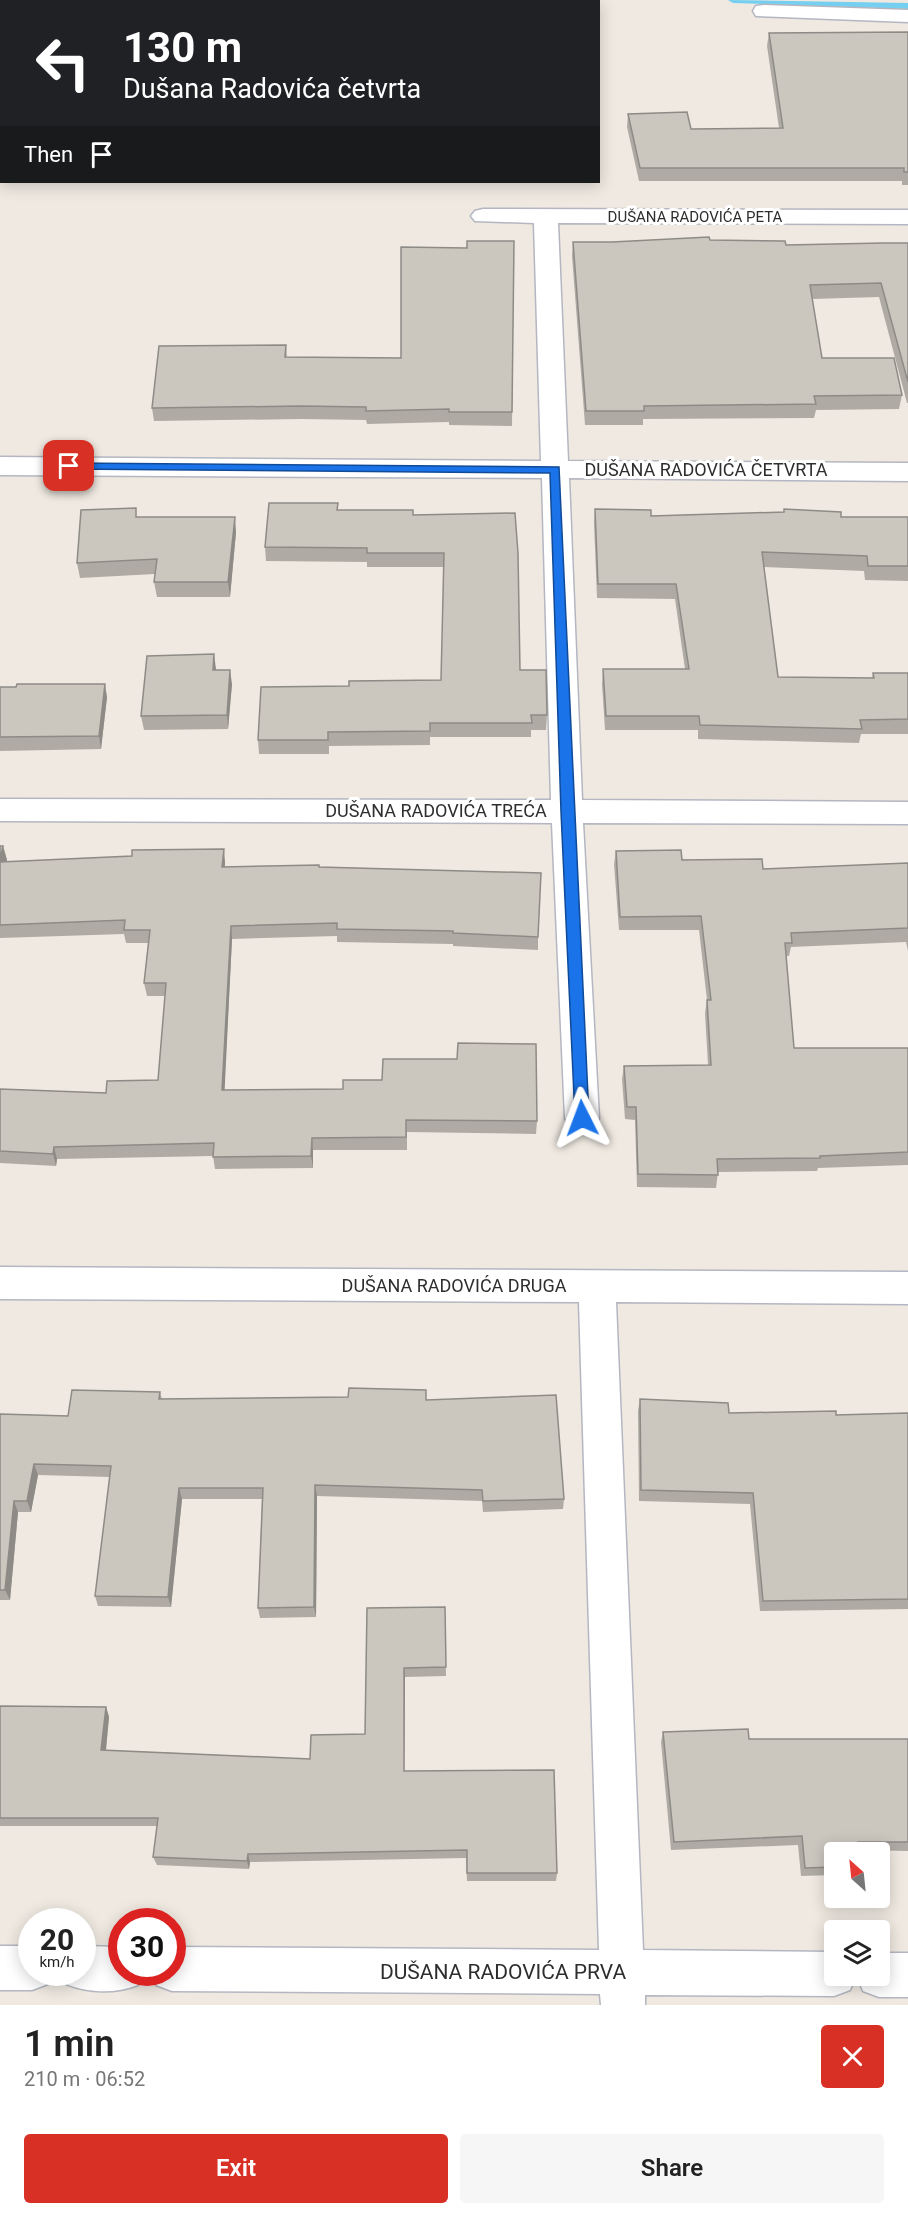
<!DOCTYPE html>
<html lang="en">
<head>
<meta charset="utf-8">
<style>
	:root { --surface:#fff; --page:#f6f6f6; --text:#222; --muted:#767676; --accent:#d93025 }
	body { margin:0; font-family:Roboto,sans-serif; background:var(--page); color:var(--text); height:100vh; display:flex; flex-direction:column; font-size:22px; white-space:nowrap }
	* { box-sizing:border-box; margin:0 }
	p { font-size:20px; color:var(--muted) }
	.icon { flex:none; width:33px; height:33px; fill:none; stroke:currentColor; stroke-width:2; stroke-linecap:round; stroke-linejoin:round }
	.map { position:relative; height:2005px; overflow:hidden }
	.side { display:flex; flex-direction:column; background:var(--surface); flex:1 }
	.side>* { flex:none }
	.banner { position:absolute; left:0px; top:0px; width:600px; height:183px; box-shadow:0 3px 15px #0003; background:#202124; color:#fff; overflow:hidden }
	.needle { width:39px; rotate:333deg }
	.controls { position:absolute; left:824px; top:1842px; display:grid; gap:12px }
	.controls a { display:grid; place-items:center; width:66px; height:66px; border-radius:6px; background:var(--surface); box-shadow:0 3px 15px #0003; font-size:30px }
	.speed { position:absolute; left:18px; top:1908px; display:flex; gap:12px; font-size:30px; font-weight:700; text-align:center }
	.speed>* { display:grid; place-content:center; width:78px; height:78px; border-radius:50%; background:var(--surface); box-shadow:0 3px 15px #0003; line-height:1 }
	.speed small { font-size:15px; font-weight:400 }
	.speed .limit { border:9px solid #d22; background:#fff; color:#111 }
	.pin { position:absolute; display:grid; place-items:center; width:51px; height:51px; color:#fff; margin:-26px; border-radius:12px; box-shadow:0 3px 9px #0006 }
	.me { position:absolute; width:66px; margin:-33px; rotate:357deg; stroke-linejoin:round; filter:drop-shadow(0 0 4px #0008) }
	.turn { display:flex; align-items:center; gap:21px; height:126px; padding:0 24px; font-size:27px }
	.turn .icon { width:78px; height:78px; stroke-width:2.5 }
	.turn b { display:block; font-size:42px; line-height:51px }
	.then { display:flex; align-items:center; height:57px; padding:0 24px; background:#0003; gap:12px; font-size:22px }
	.round { display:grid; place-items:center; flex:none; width:63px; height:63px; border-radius:6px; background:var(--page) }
	.headline { display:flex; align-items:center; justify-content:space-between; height:102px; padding:0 24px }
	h1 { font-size:36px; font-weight:600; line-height:45px }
	.button { display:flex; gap:12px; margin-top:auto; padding:12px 24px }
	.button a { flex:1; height:69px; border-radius:6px; background:var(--accent); color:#fff; font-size:24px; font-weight:600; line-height:69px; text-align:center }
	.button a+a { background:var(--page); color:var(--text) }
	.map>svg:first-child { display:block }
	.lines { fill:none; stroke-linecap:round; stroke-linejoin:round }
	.stream { fill:#75cff0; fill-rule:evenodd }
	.street-casing { stroke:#b4b7c1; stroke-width:3 }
	.street { fill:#fff; fill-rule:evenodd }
	.wall { fill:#afaba4 }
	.shaded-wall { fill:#8e8b86 }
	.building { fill:#cbc7bf; stroke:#8e8b86; stroke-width:1.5 }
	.route { fill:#1a73e8; stroke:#114b97; stroke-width:1.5 }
	.labels { text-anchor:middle; stroke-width:6; stroke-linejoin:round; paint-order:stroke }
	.far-street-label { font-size:15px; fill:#2e2e2e; stroke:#fff }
	.street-label { font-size:18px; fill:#2e2e2e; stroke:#fff }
	.near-street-label { font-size:21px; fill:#2e2e2e; stroke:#fff }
</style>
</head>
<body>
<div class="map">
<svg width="908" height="2005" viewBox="0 0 908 2005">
	<rect width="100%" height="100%" fill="#efe9e1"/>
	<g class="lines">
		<path class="stream" d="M728,0L908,3V9L733,3Z"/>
		<defs>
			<g id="street">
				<path d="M764,5L908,10V22L756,16L753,11L756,6Z"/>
				<path d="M483,209L908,210V224L558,223L568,461L908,463V481L569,478L582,800L908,802V824L583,823L599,1118L594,1128L582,1132L570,1128L565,1118L552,823L0,821V799L551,800L542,478L0,475V457L541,461L534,223L475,221L471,216L475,211Z"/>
				<path d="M0,1267L908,1272V1304L616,1302L643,1950L834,1952V1976H856L850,1990L834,1996L645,1995V2005H601L600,1994L172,1991L156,1985L151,1972H172V1947L599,1950L579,1302L0,1299Z"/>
				<path d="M0,1946H32V1972H52L48,1984L32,1990H0Z"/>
				<path d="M82,1946L122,1947V1972H143L138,1985C115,1994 89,1993 66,1984L62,1972H82Z"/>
				<path d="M879,1953H908V1997H879L863,1991L857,1976H879Z"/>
			</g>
		</defs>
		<use href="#street" class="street-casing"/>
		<use href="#street" class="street"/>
	</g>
	<g class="wall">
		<path d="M908,32V185H902V181H639L627,127L628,114L691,129L779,128L767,46L769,33Z"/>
		<path d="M710,240L786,245L908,243V403H907L879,297L812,299L822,358L902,395L899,409L816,410L814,418L643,419V425H585L572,256L573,242H612Z"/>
		<path d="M514,241L512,426L449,425V422L367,424L366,420L302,419L154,421L152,408L286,345L287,357L401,358L467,248Z"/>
		<path d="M338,503V510L414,515L515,513L520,670L547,715L546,730H531V737H430V745L329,746V754H259L258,740L349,686L441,680L444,567H367V562L266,561L265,547Z"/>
		<path d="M595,509L651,516L784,512V509L841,517H908V581L865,580L864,571L764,567L778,677L872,678L873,673H908V734H861L859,743L698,739V730H605L602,684L603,669H685L675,599L597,598L594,523Z"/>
		<path d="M138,517L236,532L230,597H157L154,582L155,574L80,578L77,563Z"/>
		<path d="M216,670L232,684L228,729L144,730L141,716Z"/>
		<path d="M0,687L107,697L101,749L0,751Z"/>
		<path d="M0,846H3L7,860L6,861L225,862V867H319L538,937V950L453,946V944L337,942V936L232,939L224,1090L537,1121L536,1134L407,1132V1150H313V1168L215,1169L213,1156L57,1159L56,1166L0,1163V1089L106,1093L158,1080L165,996H147L144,983L148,943H126L124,934L0,938Z"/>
		<path d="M616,851L763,869L908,863V861V951L906,942L791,947L789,956H786L794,1048H908V1165L818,1168L817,1171L718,1172L716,1188L637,1187L635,1120L625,1119L622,1079L624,1066L708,1065L705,1013L707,1000L699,930H619L614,864Z"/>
		<path d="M426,1390V1400L564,1499L563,1509L483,1512L482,1501L317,1496L316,1617L260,1618L258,1608L262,1499H182L171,1607L98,1606L95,1596L110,1477L38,1475L31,1512H18L10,1600H0V1414L68,1416L160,1392L162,1399L348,1397Z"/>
		<path d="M640,1399L729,1413L836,1415L908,1413V1609L760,1611L750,1504L639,1501L638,1411Z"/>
		<path d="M445,1607L446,1676L405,1677L404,1771L557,1873L556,1881H467L466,1858L250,1862L249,1869L157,1865L153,1857L157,1826H0V1706L106,1707L109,1717L106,1750L310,1759L365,1734L367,1608Z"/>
		<path d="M663,1732L749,1739H908V1851L859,1850L834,1852V1875L801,1876L798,1845L671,1850L661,1742Z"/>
	</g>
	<g class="shaded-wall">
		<path d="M235,517L236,532L230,597L228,582Z"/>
		<path d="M214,654L216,669L215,685L213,670Z"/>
		<path d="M230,670L232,684L228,729L227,715Z"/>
		<path d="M105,684L107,697L101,749L99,736Z"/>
		<path d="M3,846L7,860L3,875L0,860Z"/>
		<path d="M224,849L225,862L224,881L222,867Z"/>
		<path d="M231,926L232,939L224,1103L222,1090Z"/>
		<path d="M312,1138L313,1150V1168L311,1156Z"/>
		<path d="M54,1147L57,1159L56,1166L53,1154Z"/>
		<path d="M34,1464L38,1475L31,1512L27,1501Z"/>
		<path d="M315,1485L317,1496L316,1617L314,1607Z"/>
		<path d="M179,1488L182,1499L171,1607L168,1597Z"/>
		<path d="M14,1501L18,1512L10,1600L5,1590Z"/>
		<path d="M404,1668L405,1677L404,1779Z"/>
		<path d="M106,1707L109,1717L105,1759L101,1750Z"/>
		<path d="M248,1854L250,1862L249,1869L247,1861Z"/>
	</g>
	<g class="building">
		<path d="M908,32V172H904V168H640L628,114L687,112L691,129L783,128L769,33Z"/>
		<path d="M709,237L710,240L785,241L786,245L883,243H908V382L881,283L810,285L822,358H894L902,395L814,396L816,404L644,406V411H586L573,242H612Z"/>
		<path d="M467,241H514L512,412H449V409L366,411V407L301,406L152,408L159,346L286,345L285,357L401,358V247L467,248Z"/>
		<path d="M269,503H338L337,510H413V515L515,513L518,553L520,670H546L547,715H531L532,723H430V731L328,732V740H258L261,687L349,686V681L441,680L444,553H367V548L265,547Z"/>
		<path d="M136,508V517H235L228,582H154L157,559L77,563L81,510Z"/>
		<path d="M595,509L651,510V516L784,512V509L841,512V517H908V566H868L867,556L762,552L778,677L874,678L873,673H908V719L860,720L862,729L700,725L699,716H606L603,669H689L676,584H598Z"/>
		<path d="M214,654L213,670H230L227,715L141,716L147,656Z"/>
		<path d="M17,684H105L99,736L0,737V687H16Z"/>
		<path d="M0,846H3L0,860Z"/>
		<path d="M224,849L222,867L319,865V867L541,873L538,937L453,933V931L337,929V923L231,926L222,1090L343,1089V1080H382L383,1059H457L458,1043L536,1044L537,1121L406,1120V1137L312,1138L311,1156L213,1157L214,1143L54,1147L53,1154L0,1151V1089L106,1093L107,1081L158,1080L166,983H144L150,930H124L125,920L0,925V862L132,856V850Z"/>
		<path d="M681,850L682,860L762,859L763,869L908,863V928L791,933L792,943H785L794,1048H908V1152L820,1156V1158L717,1159L718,1175L638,1174L636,1107H627L624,1066L711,1065L707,1000H711L701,916L620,917L616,851Z"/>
		<path d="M349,1388L426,1390V1400L556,1395L564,1499L483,1501L482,1490L315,1485L314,1607L258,1608L263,1488H179L168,1597L95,1596L111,1466L34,1464L27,1501H14L5,1590H0V1414L68,1416L72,1390L160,1392L159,1399L348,1397Z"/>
		<path d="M640,1399L728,1403L729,1413L836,1411V1415L908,1413V1599L763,1601L753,1493L641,1490Z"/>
		<path d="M445,1607L446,1667L404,1668V1771L554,1770L557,1873H467V1850L248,1854L247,1861L153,1857L158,1818H0V1706L106,1707L101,1750L310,1759L311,1735L365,1734L367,1608Z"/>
		<path d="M748,1729L749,1739H908V1842H858L859,1852H834V1867L805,1868L802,1836L674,1842L663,1732Z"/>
	</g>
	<path class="route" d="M69,463L559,467L589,1118L587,1122H577L575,1118L561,812L550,473L66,469L64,466Z"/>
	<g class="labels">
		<g class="far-street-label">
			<text x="695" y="222">DUŠANA RADOVIĆA PETA</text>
		</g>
		<g class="street-label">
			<text x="706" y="476">DUŠANA RADOVIĆA ČETVRTA</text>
			<text x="436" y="817">DUŠANA RADOVIĆA TREĆA</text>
			<text x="454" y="1292">DUŠANA RADOVIĆA DRUGA</text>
		</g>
		<g class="near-street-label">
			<text x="503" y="1979">DUŠANA RADOVIĆA PRVA</text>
		</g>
	</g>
</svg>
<div class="controls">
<a><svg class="needle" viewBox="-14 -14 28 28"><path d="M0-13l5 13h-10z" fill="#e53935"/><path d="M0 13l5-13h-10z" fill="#767676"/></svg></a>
<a><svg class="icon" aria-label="layers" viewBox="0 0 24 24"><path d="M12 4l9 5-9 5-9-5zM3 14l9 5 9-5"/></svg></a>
</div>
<div class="speed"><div>20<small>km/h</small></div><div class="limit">30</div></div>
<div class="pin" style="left:69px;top:466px;background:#d93025"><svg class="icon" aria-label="arrive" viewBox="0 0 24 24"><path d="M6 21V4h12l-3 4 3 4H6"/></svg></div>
<svg class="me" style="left:582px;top:1118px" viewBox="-20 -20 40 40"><path d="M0-17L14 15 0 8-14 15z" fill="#1a73e8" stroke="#fff" stroke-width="4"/></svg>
<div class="banner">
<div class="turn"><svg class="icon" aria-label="left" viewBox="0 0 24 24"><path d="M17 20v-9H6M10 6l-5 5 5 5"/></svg><div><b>130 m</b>Dušana Radovića četvrta</div></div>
<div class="then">Then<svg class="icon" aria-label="arrive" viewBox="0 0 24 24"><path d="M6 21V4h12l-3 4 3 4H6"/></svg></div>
</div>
</div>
<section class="side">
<div class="headline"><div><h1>1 min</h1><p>210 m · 06:52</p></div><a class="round" style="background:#d93025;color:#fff"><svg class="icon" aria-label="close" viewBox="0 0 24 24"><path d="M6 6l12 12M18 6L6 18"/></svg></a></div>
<div class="button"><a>Exit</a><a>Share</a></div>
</section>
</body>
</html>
